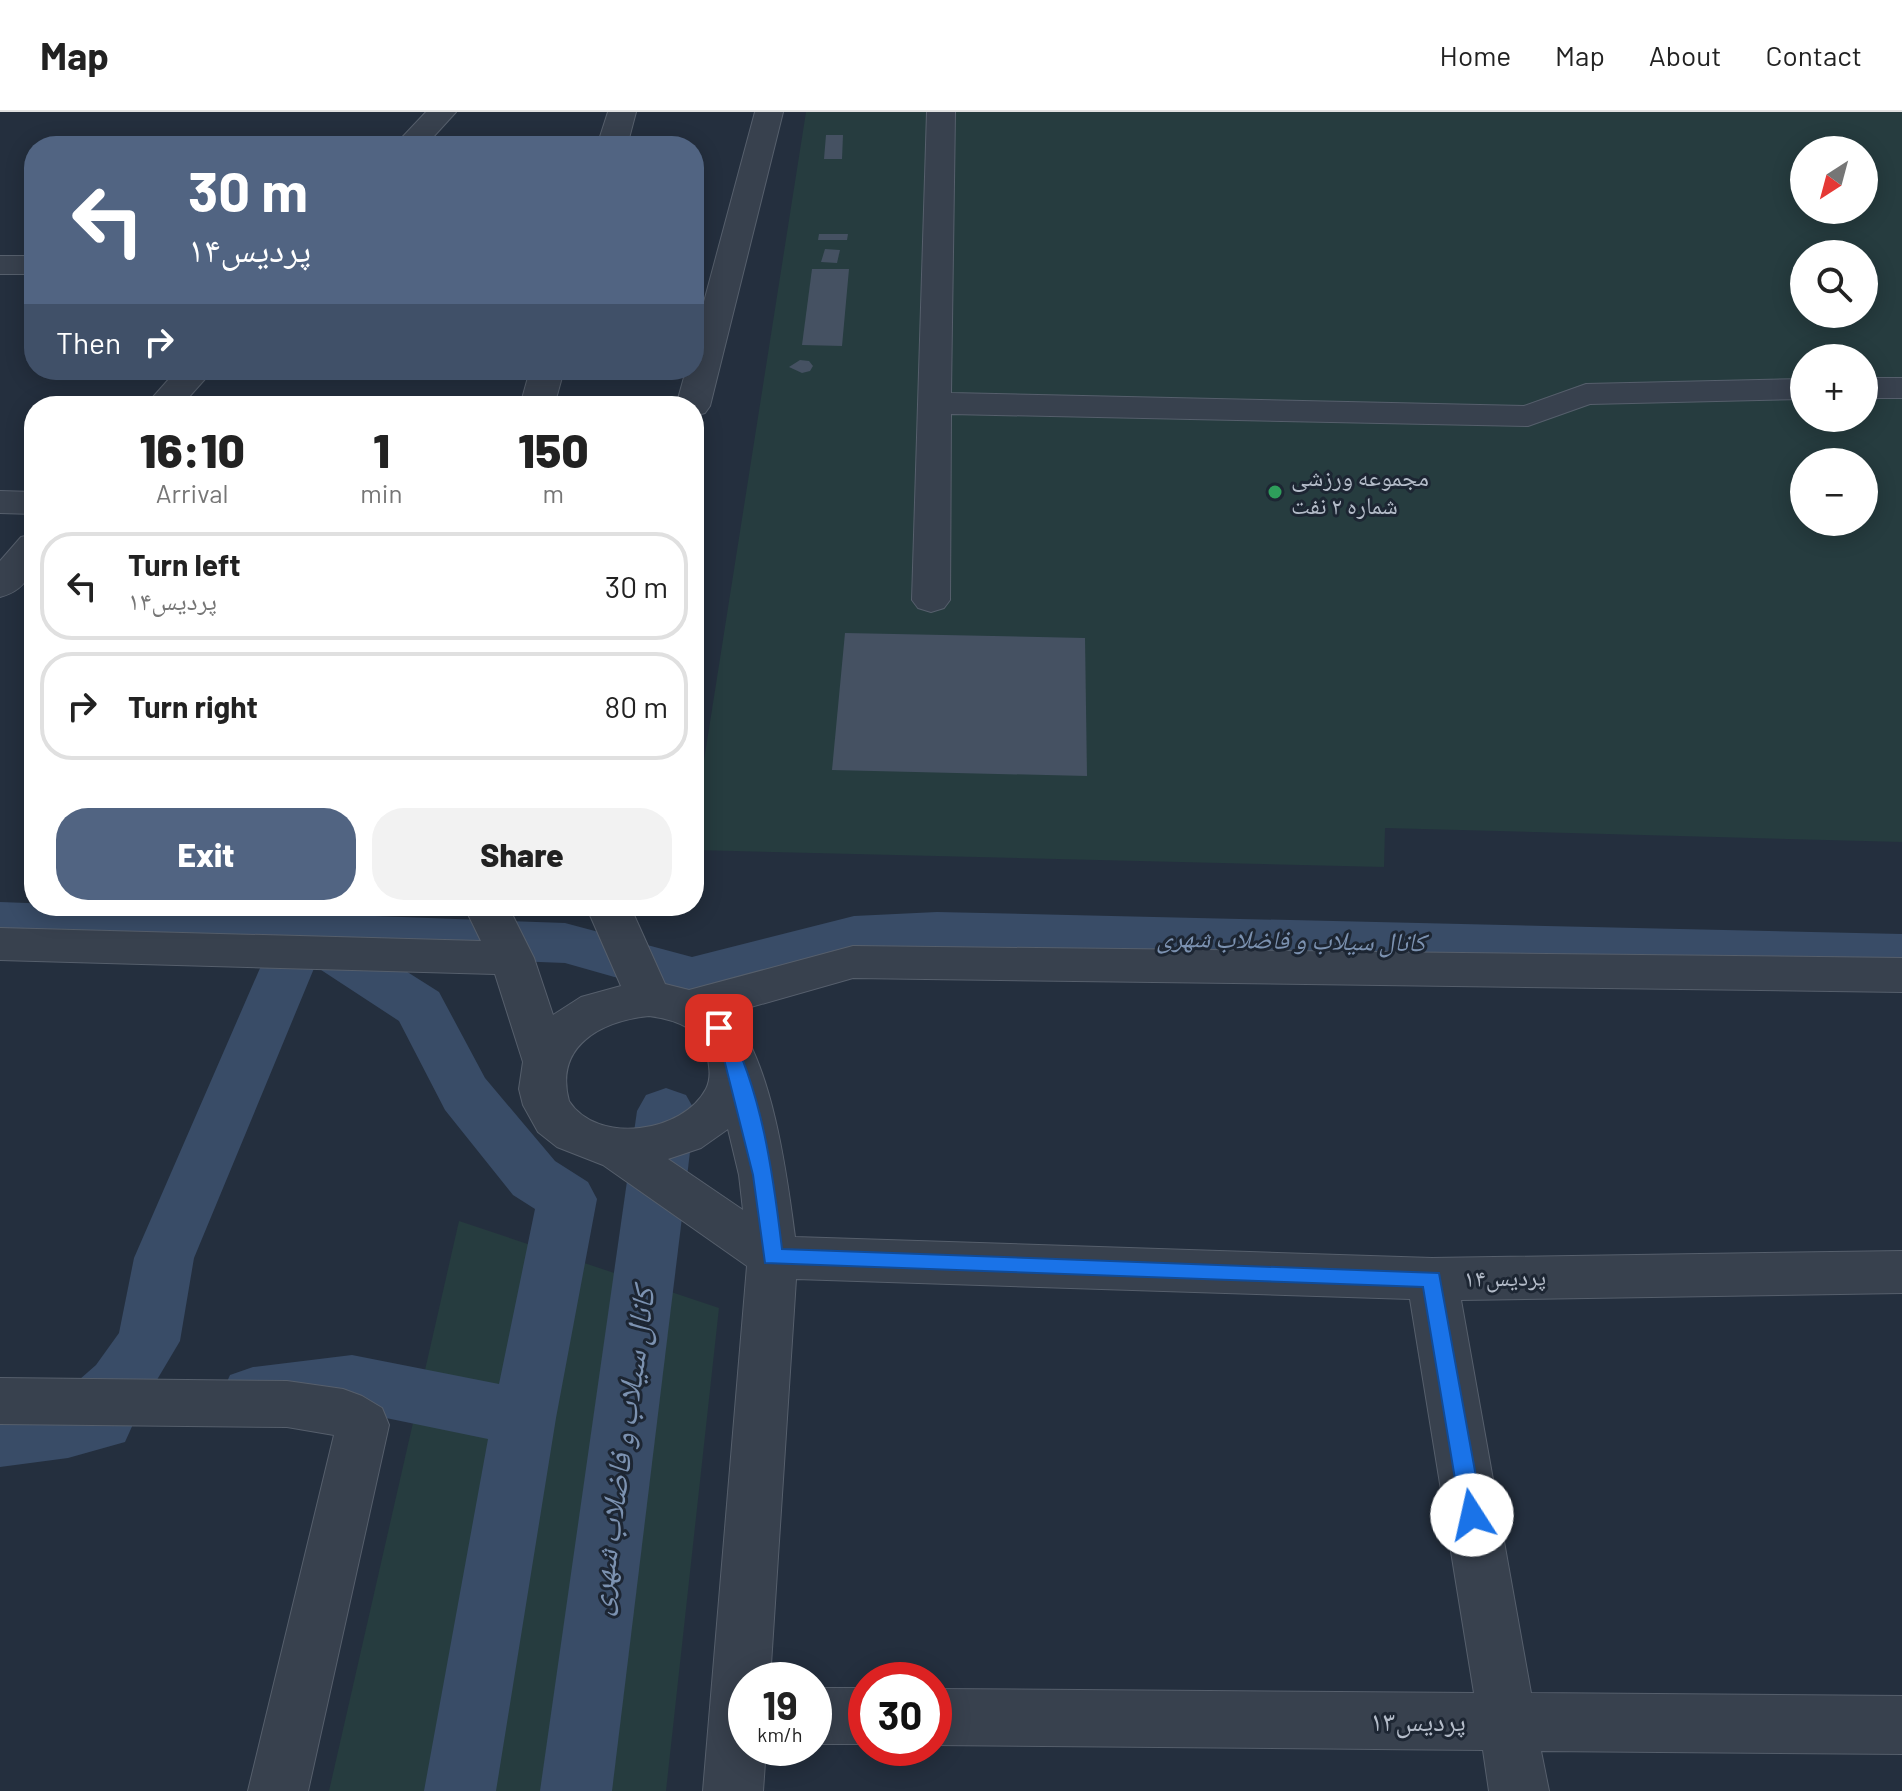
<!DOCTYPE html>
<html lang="en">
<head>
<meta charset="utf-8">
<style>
	:root { --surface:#fff; --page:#f2f2f2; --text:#222; --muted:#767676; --line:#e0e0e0; --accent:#516482 }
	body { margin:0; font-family:Barlow,"Noto Naskh Arabic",sans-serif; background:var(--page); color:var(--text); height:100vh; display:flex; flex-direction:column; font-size:30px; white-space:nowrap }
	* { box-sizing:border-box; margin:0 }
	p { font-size:26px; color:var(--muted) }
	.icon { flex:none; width:44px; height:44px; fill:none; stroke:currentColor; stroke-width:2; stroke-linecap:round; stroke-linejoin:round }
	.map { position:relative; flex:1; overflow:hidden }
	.drawer { position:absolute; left:24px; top:284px; width:680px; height:520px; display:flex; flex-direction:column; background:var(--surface); border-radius:32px; box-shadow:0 4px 20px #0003 }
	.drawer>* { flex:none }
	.banner { position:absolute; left:24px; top:24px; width:680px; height:244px; border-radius:32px; box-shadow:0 4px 20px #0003; background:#516482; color:#fff; overflow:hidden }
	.needle { width:52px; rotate:216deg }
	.controls { position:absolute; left:1790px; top:24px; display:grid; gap:16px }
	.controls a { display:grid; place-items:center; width:88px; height:88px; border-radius:50%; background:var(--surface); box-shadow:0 4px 20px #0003; font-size:40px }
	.speed { position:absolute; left:728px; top:1550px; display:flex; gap:16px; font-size:40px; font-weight:700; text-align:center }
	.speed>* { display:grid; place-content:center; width:104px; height:104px; border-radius:50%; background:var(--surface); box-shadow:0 4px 20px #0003; line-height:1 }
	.speed small { font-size:20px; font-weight:400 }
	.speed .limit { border:12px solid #d22; background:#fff; color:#111 }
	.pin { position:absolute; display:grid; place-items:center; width:68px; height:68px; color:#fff; margin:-34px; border-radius:16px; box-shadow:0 4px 12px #0006 }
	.me { position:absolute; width:88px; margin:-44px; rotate:350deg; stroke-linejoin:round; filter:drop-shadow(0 0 6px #0008) }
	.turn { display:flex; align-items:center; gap:28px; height:168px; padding:0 32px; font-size:36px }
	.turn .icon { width:104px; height:104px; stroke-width:2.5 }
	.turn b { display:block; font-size:56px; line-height:68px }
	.then { display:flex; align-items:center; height:76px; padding:0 32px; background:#0003; gap:16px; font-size:30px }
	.eta { display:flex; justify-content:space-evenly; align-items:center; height:136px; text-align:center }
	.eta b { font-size:48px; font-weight:800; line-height:56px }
	.button { display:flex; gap:16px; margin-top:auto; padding:16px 32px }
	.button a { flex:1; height:92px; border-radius:32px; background:var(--accent); color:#fff; font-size:32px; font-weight:800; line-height:92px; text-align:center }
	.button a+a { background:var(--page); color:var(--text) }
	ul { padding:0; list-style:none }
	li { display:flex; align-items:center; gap:24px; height:108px; margin:0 16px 12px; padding:0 16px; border:4px solid var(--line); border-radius:32px }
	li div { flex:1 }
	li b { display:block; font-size:30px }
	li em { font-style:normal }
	header { display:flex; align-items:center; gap:48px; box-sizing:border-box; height:112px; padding:0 40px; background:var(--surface); border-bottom:2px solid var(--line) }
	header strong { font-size:38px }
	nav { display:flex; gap:44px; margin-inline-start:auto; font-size:28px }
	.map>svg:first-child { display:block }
	.green { fill:#263c3f; fill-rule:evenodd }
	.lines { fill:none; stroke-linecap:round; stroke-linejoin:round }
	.canal { fill:#394c67; fill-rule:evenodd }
	.building { fill:#455162 }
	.minor-casing { stroke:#565f6c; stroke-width:2 }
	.minor { fill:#38414e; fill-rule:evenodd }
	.route { fill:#1a73e8; stroke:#114b97; stroke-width:2 }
	.leisure-dot { fill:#2e9e5b; stroke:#1d2633; stroke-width:3 }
	.labels { text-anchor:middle; stroke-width:6; stroke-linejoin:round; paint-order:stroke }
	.poi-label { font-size:24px; fill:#b4bcc9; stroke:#1d2633; text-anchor:start }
	.street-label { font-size:24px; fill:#b4bcc9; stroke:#1d2633 }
	.water-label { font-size:26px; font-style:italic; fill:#7c92b1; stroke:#1d2633 }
	.near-street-label { font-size:28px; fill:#b4bcc9; stroke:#1d2633 }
	.near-water-label { font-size:32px; font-style:italic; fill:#7c92b1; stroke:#1d2633 }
</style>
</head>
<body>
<header>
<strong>Map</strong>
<nav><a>Home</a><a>Map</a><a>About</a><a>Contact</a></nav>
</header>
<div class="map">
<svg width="1902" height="1679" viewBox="0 0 1902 1679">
	<rect width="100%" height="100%" fill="#242f3e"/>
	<g class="green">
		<path d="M806,0H1902V730L1385,716L1384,755L694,738V712ZM1804,38H1864V98H1804ZM1804,142H1864V202H1804ZM1804,246H1864V306H1804ZM1804,350H1864V410H1804Z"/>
		<path d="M459,1109L719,1196L666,1679H329Z"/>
	</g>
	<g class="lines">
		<g class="canal">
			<path d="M0,790L565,811L692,845L854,804L937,800L1902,822V862L937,840L854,844L692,887L565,851L382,844L439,880L485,966L555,1049L588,1070L597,1087L556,1306L496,1679H424L488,1327L352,1299L253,1311L230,1303L221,1283L230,1263L253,1255L352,1243L499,1272L535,1097L513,1083L445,998L399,909L315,854L194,1146L180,1229L142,1293L131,1302L134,1310L125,1330L68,1346L0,1355V1297L55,1289L96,1253L119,1221L134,1146L267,840L0,830Z"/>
			<path d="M666,976L686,983L695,999L612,1679H540L637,999L646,983Z"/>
		</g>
	</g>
	<g class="building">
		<path d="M826,23H843L842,47H824Z"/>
		<path d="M819,122H848L847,128H818Z"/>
		<path d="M825,137L840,138L837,151L821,150Z"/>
		<path d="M812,157H849L842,234L802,233Z"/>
		<path d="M800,248L809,249L813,254L810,259L802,261L789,255Z"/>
		<path d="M845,521L1085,526L1087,664L832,658Z"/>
	</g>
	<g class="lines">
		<defs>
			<g id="minor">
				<path d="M426,0H456L425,34H394Z"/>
				<path d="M608,0H636L627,34H597Z"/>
				<path d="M755,0H783L710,294L705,301L694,304V294H676L686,258H694V227Z"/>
				<path d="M927,0H955L951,281L1524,294L1586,272L1804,267V287L1590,292L1528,314L951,302L950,488L944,496L931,500L918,496L912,488Z"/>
				<rect x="0" y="144" width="34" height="18"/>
				<path d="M177,258H213L181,294H145Z"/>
				<path d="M530,258H564L554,294H520Z"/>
				<rect x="1864" y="266" width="38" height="20"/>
				<path d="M0,379L34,380V402L0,401Z"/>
				<path d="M34,422C34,451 34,476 0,485V449L21,425Z"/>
				<path d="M464,794H508L534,846L553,903L581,885L621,874L586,794H630L665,872L689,878L853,834L1902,846V880L853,866L730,901C772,948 787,1063 795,1125L1432,1146L1902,1139V1181L1461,1188L1531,1581L1902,1584V1642L1541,1639L1549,1679H1489L1483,1638L934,1633V1577L1474,1581L1410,1187L796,1167L770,1568H746V1636H766L763,1679H703L747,1154L603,1053L557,1035L538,1020L523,993L519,977L523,950L495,862L0,848V816L481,829ZM649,904C672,907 701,915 707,941C709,954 712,965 706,977C683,1021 597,1033 569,989C554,933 602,909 649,904ZM728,1017L739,1063L743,1098L668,1047L701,1036Z"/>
				<path d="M0,1266L287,1269L343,1277L362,1284L382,1296L389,1313L308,1679H248L334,1323L287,1315L0,1312Z"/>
				<rect x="814" y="1576" width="52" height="56"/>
			</g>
		</defs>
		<use href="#minor" class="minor-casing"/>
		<use href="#minor" class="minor"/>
	</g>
	<path class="route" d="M719,909L726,911C762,979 773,1061 782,1137L1439,1161L1483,1403L1480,1410L1472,1413L1464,1410L1461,1403L1423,1175L765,1151L753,1063L724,947L710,916Z"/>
	<circle class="leisure-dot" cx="1275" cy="380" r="8"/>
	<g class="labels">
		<g class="poi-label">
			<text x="1291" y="374">مجموعه ورزشی<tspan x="1291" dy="28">شماره ۲ نفت</tspan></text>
		</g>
		<g class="street-label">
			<text transform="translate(1505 1166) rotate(-1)" y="8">پردیس۱۴</text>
		</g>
		<g class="water-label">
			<text transform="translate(1291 828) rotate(1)" y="9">کانال سیلاب و فاضلاب شهری</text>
		</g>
		<g class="near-street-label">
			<text x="1418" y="1619">پردیس۱۳</text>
		</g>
		<g class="near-water-label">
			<text transform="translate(621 1339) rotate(-82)" y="11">کانال سیلاب و فاضلاب شهری</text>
		</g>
	</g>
</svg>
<div class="controls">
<a><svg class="needle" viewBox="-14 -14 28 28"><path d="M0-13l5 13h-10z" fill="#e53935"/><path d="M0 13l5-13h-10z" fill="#767676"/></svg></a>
<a><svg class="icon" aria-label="search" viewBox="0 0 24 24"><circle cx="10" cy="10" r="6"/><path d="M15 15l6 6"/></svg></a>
<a>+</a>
<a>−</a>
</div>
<div class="speed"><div>19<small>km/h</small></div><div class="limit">30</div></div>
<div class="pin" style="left:719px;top:916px;background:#d93025"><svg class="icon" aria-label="arrive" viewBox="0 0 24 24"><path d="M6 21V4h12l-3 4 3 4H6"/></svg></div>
<svg class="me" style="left:1472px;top:1403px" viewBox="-20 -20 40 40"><circle r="19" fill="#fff"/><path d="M0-13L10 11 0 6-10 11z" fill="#1a73e8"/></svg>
<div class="banner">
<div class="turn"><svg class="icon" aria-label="left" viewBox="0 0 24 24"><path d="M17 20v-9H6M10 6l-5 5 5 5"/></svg><div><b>30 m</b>پردیس۱۴</div></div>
<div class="then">Then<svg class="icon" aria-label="right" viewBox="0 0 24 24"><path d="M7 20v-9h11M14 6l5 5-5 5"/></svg></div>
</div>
<section class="drawer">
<div class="eta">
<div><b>16:10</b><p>Arrival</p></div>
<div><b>1</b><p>min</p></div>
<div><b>150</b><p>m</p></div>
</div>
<ul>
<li><svg class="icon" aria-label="left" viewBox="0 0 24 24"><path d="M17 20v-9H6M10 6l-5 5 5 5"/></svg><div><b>Turn left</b><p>پردیس۱۴</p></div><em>30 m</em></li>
<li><svg class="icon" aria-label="right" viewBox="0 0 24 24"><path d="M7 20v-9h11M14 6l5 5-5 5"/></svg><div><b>Turn right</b></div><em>80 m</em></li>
</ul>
<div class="button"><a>Exit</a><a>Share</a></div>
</section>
</div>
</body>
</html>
